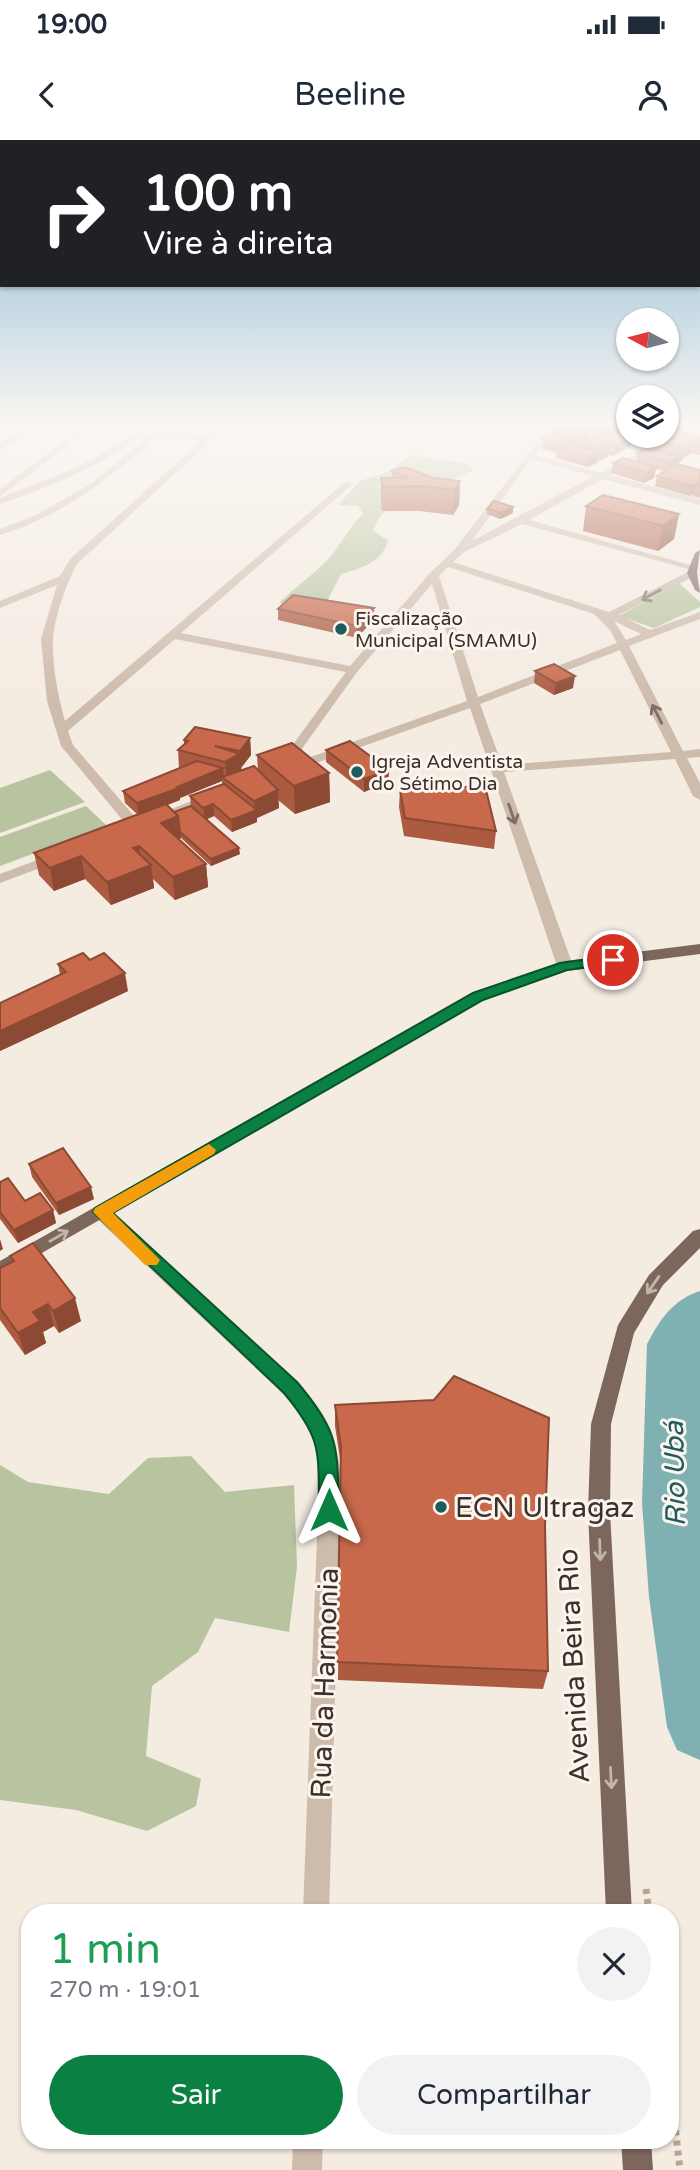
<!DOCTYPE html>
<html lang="pt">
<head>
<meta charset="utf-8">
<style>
	:root { --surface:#fff; --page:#f2f2f3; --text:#1f2937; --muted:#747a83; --accent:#0b8043 }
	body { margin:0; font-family:"Varela Round",sans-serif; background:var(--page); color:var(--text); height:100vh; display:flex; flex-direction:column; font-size:26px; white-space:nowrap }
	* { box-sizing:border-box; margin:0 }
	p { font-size:23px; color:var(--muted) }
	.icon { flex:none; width:38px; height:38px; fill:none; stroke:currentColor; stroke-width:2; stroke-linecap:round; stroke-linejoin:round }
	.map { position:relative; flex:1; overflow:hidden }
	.drawer { position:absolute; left:21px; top:1764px; width:658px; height:245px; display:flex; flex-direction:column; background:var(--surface); border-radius:28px; box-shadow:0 2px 5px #0004 }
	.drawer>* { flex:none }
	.guide { position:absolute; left:0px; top:0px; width:700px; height:147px; box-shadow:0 2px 5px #0004; background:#202124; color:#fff; overflow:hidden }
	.needle { width:46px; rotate:277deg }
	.controls { position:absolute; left:616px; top:168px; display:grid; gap:14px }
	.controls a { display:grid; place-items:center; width:63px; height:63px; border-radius:50%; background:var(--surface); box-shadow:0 2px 5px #0004; font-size:35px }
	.pin { position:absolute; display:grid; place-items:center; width:60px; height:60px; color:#fff; margin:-30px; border:4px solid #fff; border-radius:50%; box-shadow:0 2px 7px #0007 }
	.me { position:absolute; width:77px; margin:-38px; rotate:0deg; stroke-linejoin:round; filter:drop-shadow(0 0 5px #0008) }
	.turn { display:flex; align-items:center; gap:24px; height:147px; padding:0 28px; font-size:32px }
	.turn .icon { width:91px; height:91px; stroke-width:2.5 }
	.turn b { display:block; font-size:49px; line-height:60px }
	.round { display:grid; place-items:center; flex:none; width:74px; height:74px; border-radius:37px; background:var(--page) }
	.headline { display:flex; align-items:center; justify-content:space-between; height:119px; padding:0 28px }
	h1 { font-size:42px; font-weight:600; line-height:52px; color:#1e9e55 }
	.button { display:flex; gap:14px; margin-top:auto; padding:14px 28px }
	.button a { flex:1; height:80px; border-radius:42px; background:var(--accent); color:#fff; font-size:28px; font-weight:600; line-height:80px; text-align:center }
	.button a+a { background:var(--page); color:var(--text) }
	.status { display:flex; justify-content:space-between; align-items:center; height:49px; padding:0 35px; background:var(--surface); direction:ltr }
	.status svg { height:19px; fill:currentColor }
	header { display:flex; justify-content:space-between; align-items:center; height:91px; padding:0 28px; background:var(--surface); font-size:32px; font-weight:600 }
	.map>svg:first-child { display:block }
	.green { fill:#b8c4a0 }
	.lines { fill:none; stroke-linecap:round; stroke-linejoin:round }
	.river { fill:#7fb0b2; fill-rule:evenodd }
	.path { stroke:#b9a596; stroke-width:7; stroke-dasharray:5 5; stroke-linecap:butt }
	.minor { fill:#cdbbac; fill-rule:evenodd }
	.major { fill:#7d675c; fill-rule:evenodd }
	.wall { fill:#ac5a40; fill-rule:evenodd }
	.shaded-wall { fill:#8c4a34 }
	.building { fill:#c8694b; stroke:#8c4a34; stroke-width:2 }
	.oneway { stroke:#7d6f65 }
	.oneway2 { stroke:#c2b5ac }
	.route { fill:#0b8043; stroke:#07532c; stroke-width:2 }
	.slow { fill:#f59e0b }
	.poi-dot { fill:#1f5a5e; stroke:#fbf5ee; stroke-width:2.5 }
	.labels { text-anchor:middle; stroke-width:6; stroke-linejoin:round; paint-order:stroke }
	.far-poi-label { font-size:19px; fill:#3b302b; stroke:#fbf5ee; text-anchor:start }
	.near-water-label { font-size:28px; font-style:italic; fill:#1f5a5e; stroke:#fbf5ee }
	.near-poi-label { font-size:28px; fill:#3b302b; stroke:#fbf5ee; text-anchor:start }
	.near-street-label { font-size:28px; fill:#3b302b; stroke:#fbf5ee }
</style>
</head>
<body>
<div class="status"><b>19:00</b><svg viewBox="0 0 49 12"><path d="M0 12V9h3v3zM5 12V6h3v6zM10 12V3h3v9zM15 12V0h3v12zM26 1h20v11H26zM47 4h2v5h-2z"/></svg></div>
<header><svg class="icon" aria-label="back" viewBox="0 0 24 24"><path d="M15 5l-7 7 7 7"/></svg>Beeline<svg class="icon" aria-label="person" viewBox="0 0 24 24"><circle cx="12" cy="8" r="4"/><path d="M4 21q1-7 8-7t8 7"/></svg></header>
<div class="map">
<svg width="700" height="2030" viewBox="0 0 700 2030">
	<rect width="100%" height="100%" fill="#f4ebe1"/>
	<g class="green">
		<path d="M411,315L467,324L474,330L454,339H441L407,348L380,377L373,390L388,401C381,423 362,428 341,434L322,471L279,463C295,447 315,434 329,418C342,403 350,387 363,373L358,366L338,365L360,341L388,332Z"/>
		<path d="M679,443L700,462V467L654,488L619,476Z"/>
		<path d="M50,630L85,662L0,693V648Z"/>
		<path d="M86,666L107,686L0,726V697Z"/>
		<path d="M191,1316L225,1352L294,1345L297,1427L289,1492L215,1478L198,1512L152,1546L146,1616L201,1639L196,1666L147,1691L76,1670L0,1660V1325L28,1342L109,1354L148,1318Z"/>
	</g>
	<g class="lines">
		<path class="river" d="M700,1151V1620L677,1610L667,1587L649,1457L642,1363L647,1204C660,1179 673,1160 700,1151Z"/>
		<g class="path">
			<path d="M646,1749L649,1773"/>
			<path d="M670,1941L680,2030"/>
		</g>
		<g class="minor">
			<path d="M30,284H40L0,310V303Z"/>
			<path d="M87,284H97L0,356V349Z"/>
			<path d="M142,284H151L148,288L205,297L220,284H229L78,423C67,441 54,478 53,500C52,526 58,556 65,581L345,342L353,344L181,493L350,526L430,433L455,409L551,284H560L535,315L601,333L688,284H699L610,335L700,359V365L603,339L529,380L697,427L692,430L697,433L696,435L619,475L650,490L700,472V479L629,506L683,611L700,609V617L687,618L700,643V660L693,656L675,619L504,632L573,826L570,829L565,831L557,826L470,568L291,632L278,625L346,532L175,499L68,591L73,605L140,683V689H130L61,606L47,561L41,499L57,445L0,468V461L60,436L70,419L201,301L161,295C111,336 63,376 0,395V389L36,375L89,345L153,293L146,290C117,320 40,351 0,364V358C47,338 106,321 142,284ZM531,319L594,336L472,401ZM522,384L688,429L692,430L609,472L453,422L464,412ZM448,427L594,474L610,490L617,503L478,557L439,436ZM432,444L467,561L291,624L357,532ZM614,481L641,494L626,500ZM620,510L671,612L502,625L480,564Z"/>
			<path d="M212,653L219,657L217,660L158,682H148L146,679Z"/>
			<path d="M59,712L66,716L64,719L0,743V734Z"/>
			<path d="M101,1065L107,1067L297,1242C329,1276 338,1297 341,1343L329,1773H303L319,1343L317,1311L311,1291L303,1276L283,1254L95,1077L92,1072L95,1067Z"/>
			<path d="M293,2000H323L322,2030H292Z"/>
		</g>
		<g class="major">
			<path d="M700,410L697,433L700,453L695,450L687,433L695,413Z"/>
			<path d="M700,804V814L567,831L483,860L0,1137V1121L473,852L565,821Z"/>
			<path d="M700,1089V1108L663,1145L634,1193L611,1284L610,1372L632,1773H606L588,1372L591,1284L618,1185L649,1135L693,1091Z"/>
			<path d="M621,2000H651L653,2030H623Z"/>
		</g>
	</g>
	<g class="wall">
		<path d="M562,284H628V296H647L640,299V301L631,305L630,307L612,316L608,315V317L598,320V322L588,327L556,318L557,312L555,313L542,309L543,299L552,295V290L562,285ZM589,293L597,296L588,299Z"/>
		<path d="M700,297V315L692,313L683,318V320L677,323L676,325L700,330V358L693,356V354L690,356L655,346L657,336L665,331L656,329L654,338L644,343L611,333L613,323L636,322L637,313L647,309V306L658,303L659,301Z"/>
		<path d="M392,331L433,338L460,341L459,365L453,375L419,371H382L381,362V338H392Z"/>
		<path d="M586,366L679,374L674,399L658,411L583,391Z"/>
		<path d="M487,369L513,373L500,379L487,374Z"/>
		<path d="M278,469L374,479L357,498L278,480Z"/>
		<path d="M535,531L573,548L554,555L534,543Z"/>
		<path d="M250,598L251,615L241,628L242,630L258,631L257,615L329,633L330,662L295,674L278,660L279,668L257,678V682L232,692L214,676L207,679L240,714L211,726L181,698L179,699L206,724L208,747L175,760L153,739L154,748L111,765L85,739L54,751L39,735L34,713L138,675L125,663L123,651L179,628L178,610L184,604V600ZM222,641V644L190,656L191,666L174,672L167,665L180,660V658Z"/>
		<path d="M326,610L389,630L388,642L364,652L326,622Z"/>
		<path d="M400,650L496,691L494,709L404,696L399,667Z"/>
		<path d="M58,824L128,851L0,911V863L60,835Z"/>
		<path d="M29,1024L94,1059L59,1075L32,1037Z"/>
		<path d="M0,1042L25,1061L53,1070L56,1083L18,1103L0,1079Z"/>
		<path d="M10,1116L81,1181L59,1193L54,1186L43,1192L46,1203L25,1215L0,1180V1128L12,1122Z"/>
		<path d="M335,1265L545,1386L548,1531L543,1549L338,1540L341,1325L335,1286Z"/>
	</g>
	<g class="shaded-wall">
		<path d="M578,284H584V286L577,290Z"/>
		<path d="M603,284H614L603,287L602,294L598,296L599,286Z"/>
		<path d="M589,293L588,302L579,304L580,297Z"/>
		<path d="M571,296L570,306L557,308V312L555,313L556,303Z"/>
		<path d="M633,296H640V301L631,305Z"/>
		<path d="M632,297L630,307L612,316L614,306Z"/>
		<path d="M694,303L692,313L683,318L685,308Z"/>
		<path d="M609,307L608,317L599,321L601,311Z"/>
		<path d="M684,310L683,320L677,323L676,326L668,332L670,322L675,318L676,314Z"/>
		<path d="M599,312L598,322L588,327L590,317Z"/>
		<path d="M656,327L654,338L644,343L646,333Z"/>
		<path d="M460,341L459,365L453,375L455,350Z"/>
		<path d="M700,341V348L695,346L693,354L690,356L692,346Z"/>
		<path d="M513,367V373L500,379L501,373Z"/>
		<path d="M679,374L674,399L658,411L663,386Z"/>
		<path d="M374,468V479L357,498V486Z"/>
		<path d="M575,536L573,548L554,555L556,543Z"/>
		<path d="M250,598L251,615L241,628L242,631L227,639L225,622L240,614V611Z"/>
		<path d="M223,628L224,639L222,637V641L180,658V660L139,676L137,663Z"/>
		<path d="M389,630L388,642L364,652V639Z"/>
		<path d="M329,633L330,662L295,674L294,646Z"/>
		<path d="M278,650L279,668L257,678V682L232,692L231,680L255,670L254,661Z"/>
		<path d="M213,664L214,676L205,680L203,668Z"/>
		<path d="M178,676L181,698L163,705L161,683Z"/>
		<path d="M139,706L142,728L133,708Z"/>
		<path d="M239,708L240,714L211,726V719Z"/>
		<path d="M81,716L85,739L54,751L50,728Z"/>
		<path d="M206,724L208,747L175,760L173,737Z"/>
		<path d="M151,725L154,748L111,765L107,742Z"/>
		<path d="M125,833L128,851L0,911V891Z"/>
		<path d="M91,1047L94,1059L59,1075L56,1063Z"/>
		<path d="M53,1070L56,1083L18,1103L14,1090Z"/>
		<path d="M0,1099L3,1109L0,1111Z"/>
		<path d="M75,1158L81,1181L59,1193L53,1171Z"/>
		<path d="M48,1164L54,1186L43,1192L46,1203L25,1215L18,1193L33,1172Z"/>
	</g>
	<g class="building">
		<path d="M609,284H615L628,288V294L603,287Z"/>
		<path d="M561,285L589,293L580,297L565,293L571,296L556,303L543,299L559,292L552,290Z"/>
		<path d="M610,291L632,297L614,306L599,302L609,307L601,311L577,303Z"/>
		<path d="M676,291L700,297V305L694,303L685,308L659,301Z"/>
		<path d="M656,302L684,310L676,314L647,306Z"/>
		<path d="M572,304L599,312L590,317L557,308Z"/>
		<path d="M645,308L678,316L670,322L637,313Z"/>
		<path d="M623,318L656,327L646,333L613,323Z"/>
		<path d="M677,324L700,330V341L692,346L657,336Z"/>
		<path d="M405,327L433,338L460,341L455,350L420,346L383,347L381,338H409L392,331Z"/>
		<path d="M603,355L679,374L663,386L586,366Z"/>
		<path d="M494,361L513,367L501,373L487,369Z"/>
		<path d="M293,455L374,468L357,486L278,469Z"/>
		<path d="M554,524L575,536L556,543L535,531Z"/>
		<path d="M195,587L250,598L240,611L215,606L240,614L225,622L178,610L188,601L184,600Z"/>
		<path d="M350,601L389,630L364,639L326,610Z"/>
		<path d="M292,603L329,633L294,646L257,615Z"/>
		<path d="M197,621L223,628L177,647L179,648L137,663L123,651Z"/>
		<path d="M254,626L278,650L254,661L222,637Z"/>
		<path d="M224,644L257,670L231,680L213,664L203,668L190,656Z"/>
		<path d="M485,646L496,691L405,678L400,650Z"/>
		<path d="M166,664L178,676L161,683L206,724L173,737L139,706L133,708L151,725L107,742L81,716L50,728L34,713Z"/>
		<path d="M191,666L239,708L211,719L180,692L178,676L174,672Z"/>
		<path d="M83,813L90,820L104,813L125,833L0,891V863L66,832L58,824Z"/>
		<path d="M63,1008L91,1047L56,1063L29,1024Z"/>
		<path d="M8,1038L25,1061L40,1053L53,1070L14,1090L0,1072V1042Z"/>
		<path d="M33,1103L75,1158L53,1171L48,1164L33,1172L40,1181L18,1193L0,1168V1128L14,1121L10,1116Z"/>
		<path d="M454,1236L549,1278L545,1386L548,1531L337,1522L341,1307L335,1265L434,1260Z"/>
	</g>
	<defs><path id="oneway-shaft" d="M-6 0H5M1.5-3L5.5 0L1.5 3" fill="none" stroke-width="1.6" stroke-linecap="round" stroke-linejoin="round" transform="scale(1.75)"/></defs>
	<g class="oneway">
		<use href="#oneway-shaft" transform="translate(651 455) rotate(152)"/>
		<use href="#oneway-shaft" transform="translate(657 574) rotate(-117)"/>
		<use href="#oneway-shaft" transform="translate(512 674) rotate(71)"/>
	</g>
	<g class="oneway2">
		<use href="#oneway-shaft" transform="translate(59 1096) rotate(-30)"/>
		<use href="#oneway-shaft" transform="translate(653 1145) rotate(125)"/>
		<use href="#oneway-shaft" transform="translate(600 1410) rotate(88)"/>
		<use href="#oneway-shaft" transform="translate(611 1638) rotate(87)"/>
	</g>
	<linearGradient id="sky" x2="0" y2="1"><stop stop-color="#7eb2d2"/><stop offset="0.5" stop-color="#faf6f2"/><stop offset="1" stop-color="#faf6f2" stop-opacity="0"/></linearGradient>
	<rect width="700" height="568" fill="url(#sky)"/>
	<path class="route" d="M613,816L620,820L618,823L567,830L483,860L113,1073L297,1242C340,1293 337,1306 339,1370L336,1377L329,1379L322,1377L319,1370C318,1311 323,1300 284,1253L93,1072L95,1068L473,853L560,823Z"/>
	<path class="slow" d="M209,1004L216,1010L214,1014L113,1073L160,1120L157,1125H145L93,1072L95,1068Z"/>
	<g class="poi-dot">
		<circle cx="341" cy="489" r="7"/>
		<circle cx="357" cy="632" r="7"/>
		<circle cx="441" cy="1367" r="7"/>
	</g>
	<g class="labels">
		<g class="far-poi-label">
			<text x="355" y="485">Fiscalização<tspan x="355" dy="22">Municipal (SMAMU)</tspan></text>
			<text x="371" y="628">Igreja Adventista<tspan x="371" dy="22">do Sétimo Dia</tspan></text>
		</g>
		<g class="near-water-label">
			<text transform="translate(674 1334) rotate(-91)" y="10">Rio Ubá</text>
		</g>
		<g class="near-poi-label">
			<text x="455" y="1377">ECN Ultragaz</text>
		</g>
		<g class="near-street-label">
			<text transform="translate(573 1526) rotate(-93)" y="10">Avenida Beira Rio</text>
			<text transform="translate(324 1543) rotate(-88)" y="10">Rua da Harmonia</text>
		</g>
	</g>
</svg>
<div class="controls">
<a><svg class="needle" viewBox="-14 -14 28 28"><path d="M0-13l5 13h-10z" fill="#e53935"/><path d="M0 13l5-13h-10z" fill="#747a83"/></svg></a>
<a><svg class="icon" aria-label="layers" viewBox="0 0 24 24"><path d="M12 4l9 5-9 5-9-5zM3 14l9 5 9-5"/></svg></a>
</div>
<div class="pin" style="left:613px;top:820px;background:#d93025"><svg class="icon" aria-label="arrive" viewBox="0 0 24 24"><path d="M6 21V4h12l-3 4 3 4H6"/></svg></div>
<svg class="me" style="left:329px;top:1370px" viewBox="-20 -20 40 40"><path d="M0-17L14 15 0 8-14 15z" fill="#0b8043" stroke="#fff" stroke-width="4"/></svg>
<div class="guide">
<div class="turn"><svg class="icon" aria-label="right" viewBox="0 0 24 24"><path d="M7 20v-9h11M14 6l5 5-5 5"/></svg><div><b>100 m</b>Vire à direita</div></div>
</div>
<section class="drawer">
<div class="headline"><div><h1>1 min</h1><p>270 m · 19:01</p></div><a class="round"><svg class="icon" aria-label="close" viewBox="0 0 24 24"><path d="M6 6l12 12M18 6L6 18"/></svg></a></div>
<div class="button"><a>Sair</a><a>Compartilhar</a></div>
</section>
</div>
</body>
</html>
